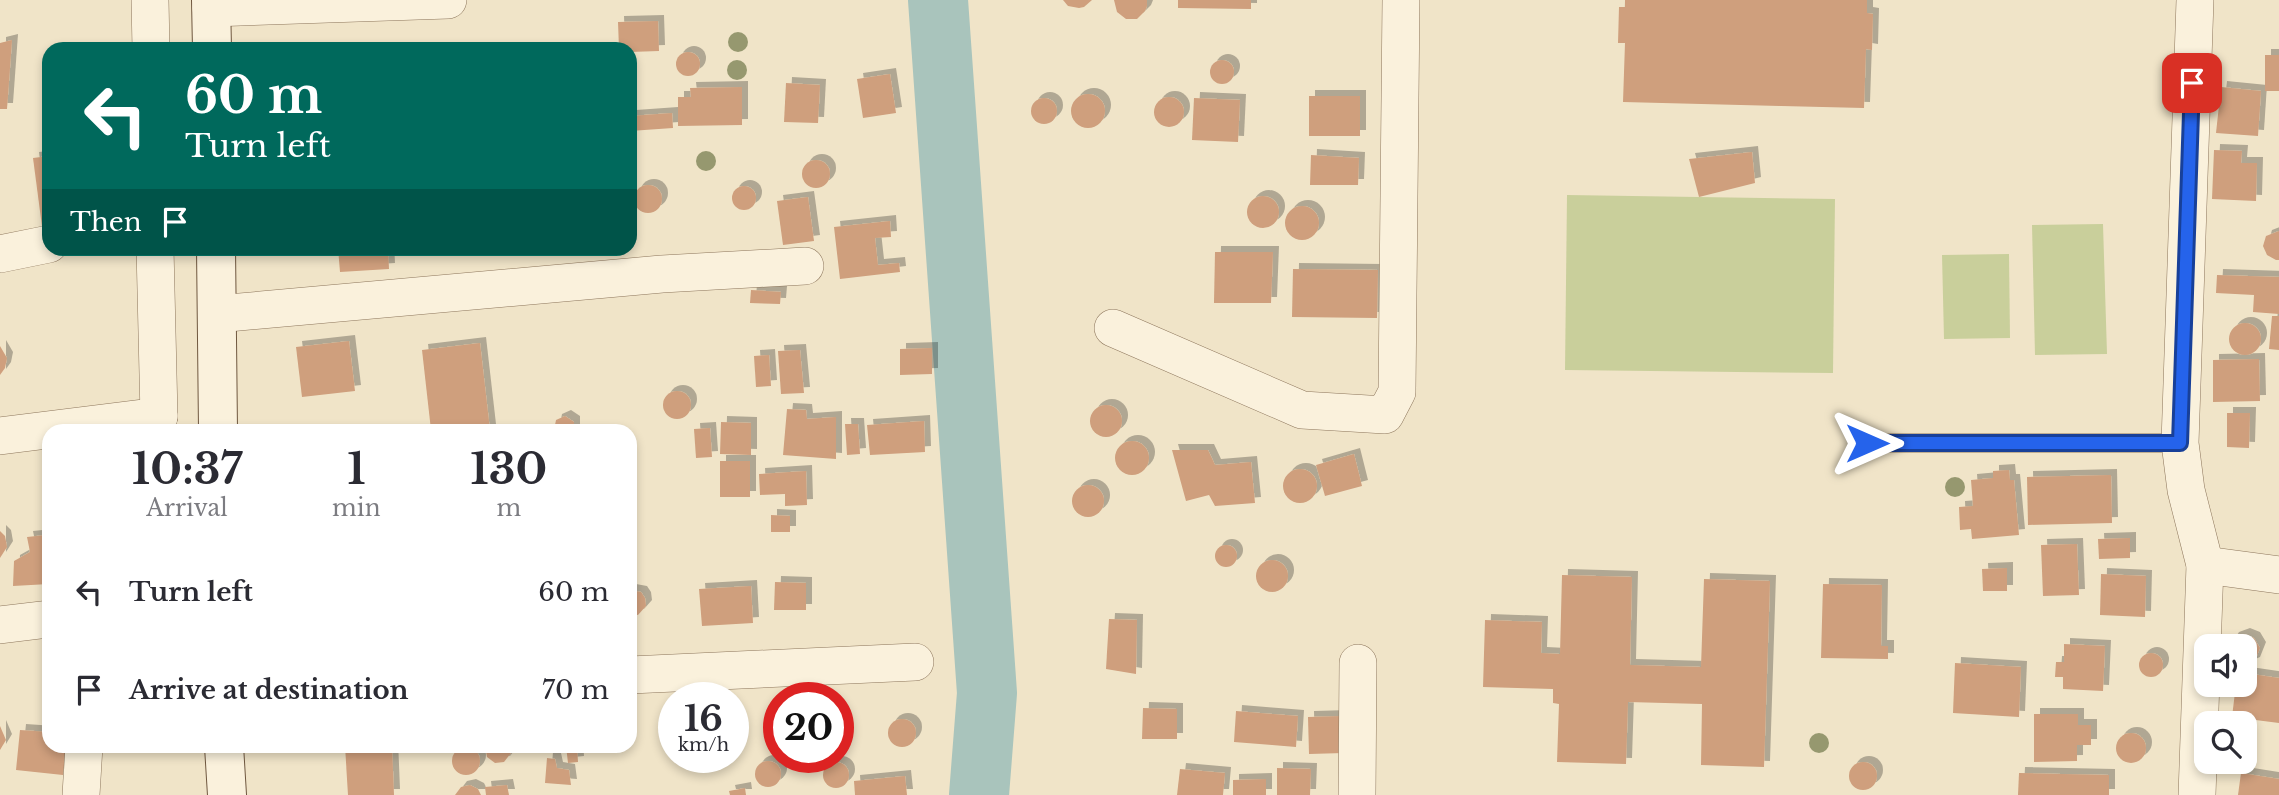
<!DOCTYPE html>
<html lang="en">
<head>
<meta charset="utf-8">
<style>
	:root { --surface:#fff; --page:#f2f2f3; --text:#2b2b33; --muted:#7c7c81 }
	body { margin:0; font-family:"Libre Baskerville",serif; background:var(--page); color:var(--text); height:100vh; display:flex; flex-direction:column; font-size:26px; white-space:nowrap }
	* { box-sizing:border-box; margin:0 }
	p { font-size:23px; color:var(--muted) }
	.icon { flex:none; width:38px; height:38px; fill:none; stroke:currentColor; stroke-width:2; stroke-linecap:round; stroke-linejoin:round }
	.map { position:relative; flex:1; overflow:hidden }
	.drawer { position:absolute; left:42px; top:424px; width:595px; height:329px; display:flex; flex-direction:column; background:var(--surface); border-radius:21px; box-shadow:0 4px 10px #0003 }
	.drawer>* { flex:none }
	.hud { position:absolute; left:42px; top:42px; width:595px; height:214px; border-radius:21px; box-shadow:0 4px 10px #0003; background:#00695c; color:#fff; overflow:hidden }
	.tools { position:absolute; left:2194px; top:634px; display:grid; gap:14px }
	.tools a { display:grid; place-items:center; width:63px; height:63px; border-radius:14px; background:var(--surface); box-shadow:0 4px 10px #0003; font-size:35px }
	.speed { position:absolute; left:658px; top:682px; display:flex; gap:14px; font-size:35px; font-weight:700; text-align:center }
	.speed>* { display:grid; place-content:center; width:91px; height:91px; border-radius:50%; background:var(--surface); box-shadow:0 4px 10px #0003; line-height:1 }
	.speed small { font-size:18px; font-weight:400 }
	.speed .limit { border:10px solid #d22; background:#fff; color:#111 }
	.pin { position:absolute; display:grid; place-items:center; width:60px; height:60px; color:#fff; margin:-30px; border-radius:14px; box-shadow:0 4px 10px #0006 }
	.me { position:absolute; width:77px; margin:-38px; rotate:90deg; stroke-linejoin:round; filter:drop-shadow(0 0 5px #0008) }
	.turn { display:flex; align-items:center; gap:24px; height:147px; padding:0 28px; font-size:32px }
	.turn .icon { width:91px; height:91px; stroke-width:2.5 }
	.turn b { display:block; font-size:49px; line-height:60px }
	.then { display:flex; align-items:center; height:66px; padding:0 28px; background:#0003; gap:14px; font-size:26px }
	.eta { display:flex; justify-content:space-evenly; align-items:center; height:119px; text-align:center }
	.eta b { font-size:42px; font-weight:700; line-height:49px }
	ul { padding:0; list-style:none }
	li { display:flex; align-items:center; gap:21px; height:98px; padding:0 28px }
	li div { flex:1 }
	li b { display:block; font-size:26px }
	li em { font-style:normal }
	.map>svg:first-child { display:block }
	.grass { fill:#c9cf9b }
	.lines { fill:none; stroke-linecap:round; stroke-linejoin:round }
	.river { stroke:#a9c4bc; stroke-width:60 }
	.building { fill:#cf9f7d; filter:url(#shadow) }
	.lane-casing { stroke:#8d765c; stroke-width:19 }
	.street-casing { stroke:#8d765c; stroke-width:38 }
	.secondary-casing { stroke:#6f573f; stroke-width:40 }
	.lane { stroke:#faf1dc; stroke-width:18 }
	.street { stroke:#faf1dc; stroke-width:37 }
	.secondary { stroke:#faf1dc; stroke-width:38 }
	.tree { fill:#96986f }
	.route-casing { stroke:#184099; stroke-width:18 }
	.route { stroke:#2563eb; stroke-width:12 }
</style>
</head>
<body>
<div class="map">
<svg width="2279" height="795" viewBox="0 0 2279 795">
	<defs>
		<filter id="shadow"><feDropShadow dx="6" dy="-6" stdDeviation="0" flood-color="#0004"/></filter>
	</defs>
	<rect width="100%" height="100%" fill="#f0e4c8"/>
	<g class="grass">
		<path d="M1567,195L1835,199L1833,373L1565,370Z"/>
		<path d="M2103,224L2107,354L2035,355L2032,225Z"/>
		<path d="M2009,254L2010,338L1944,339L1942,255Z"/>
	</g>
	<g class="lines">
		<path class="river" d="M938,0L987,693L979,795"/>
	</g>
	<g class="building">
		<path d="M1063,0H1092L1084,7L1079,8L1068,6Z"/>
		<path d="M1114,0H1147V6L1145,11L1137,19H1126L1117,12Z"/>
		<path d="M1178,0H1251V9L1178,8Z"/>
		<path d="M1625,0H1867V13L1873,14L1872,50L1866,49L1864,108L1623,102L1625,43H1618L1619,7H1625Z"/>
		<path d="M658,21L659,51L630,52V49H619L618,22Z"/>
		<path d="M12,40L7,109H0V43Z"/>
		<circle cx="688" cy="64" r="12"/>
		<rect x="2265" y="55" width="14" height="36"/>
		<circle cx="1222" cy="72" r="12"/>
		<path d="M890,74L896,113L863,118L857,79Z"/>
		<path d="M786,83L820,85L818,123L784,122Z"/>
		<path d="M742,87V125L678,126V97H691L690,88Z"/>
		<path d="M2221,87L2261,91L2258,136L2216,133Z"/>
		<circle cx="1088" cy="111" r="17"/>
		<rect x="1309" y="96" width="51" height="40"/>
		<circle cx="1169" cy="112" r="15"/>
		<circle cx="1044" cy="111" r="13"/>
		<path d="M1194,98L1240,100L1238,142L1192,140Z"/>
		<path d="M672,113L673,128L630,131V116Z"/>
		<path d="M2214,150L2242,151L2241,163H2257L2256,201L2212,199Z"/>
		<path d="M1752,152L1755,183L1699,197L1689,159Z"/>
		<path d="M1311,155L1359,158L1358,185H1310Z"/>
		<path d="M49,156V233L43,234L33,158Z"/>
		<circle cx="816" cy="174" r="14"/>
		<circle cx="648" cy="199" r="14"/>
		<circle cx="744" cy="198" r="12"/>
		<circle cx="1263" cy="212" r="16"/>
		<path d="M808,197L814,241L783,245L777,201Z"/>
		<circle cx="1302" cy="223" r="17"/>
		<path d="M890,221L891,237L875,238L878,265L899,263L900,272L840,279L834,227Z"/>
		<path d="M2279,231V260H2276L2267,255L2263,246L2266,236Z"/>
		<path d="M338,248H388L389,269L340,272Z"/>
		<path d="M1215,252H1273L1271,303H1214Z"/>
		<path d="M1293,269L1378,270L1377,318L1292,317Z"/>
		<path d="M2217,275L2279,277V314L2253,312L2254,295L2216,293Z"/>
		<path d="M751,290L781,292L780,304L750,303Z"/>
		<path d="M2272,316H2279V350L2269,349Z"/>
		<circle cx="2245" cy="339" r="16"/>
		<path d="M349,341L355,391L302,397L296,347Z"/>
		<path d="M480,343L490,430H431L422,350Z"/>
		<path d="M0,346L7,358L5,368L0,375Z"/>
		<path d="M932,348V374L900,375V349Z"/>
		<path d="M800,350L804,393L781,394L778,351Z"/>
		<path d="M769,355L771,386L756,387L754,356Z"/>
		<path d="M2259,359L2260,401L2213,402V360Z"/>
		<circle cx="677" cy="405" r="14"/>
		<circle cx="1106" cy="421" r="16"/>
		<path d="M787,409L806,410L807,419L836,417V459L783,455Z"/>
		<path d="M2227,413H2250L2249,448L2227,447Z"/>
		<path d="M565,416L574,422V430H554L556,420Z"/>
		<path d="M924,421L925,452L870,455L867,425Z"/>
		<path d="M721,422L751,423V455L720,454Z"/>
		<path d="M845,424H858L860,454L847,455Z"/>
		<path d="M710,428L712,457L696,458L694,429Z"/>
		<circle cx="1132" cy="458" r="17"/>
		<path d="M1172,450H1208L1215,465L1251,462L1255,503L1215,506L1209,495L1186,501Z"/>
		<path d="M1354,454L1362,486L1325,496L1316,465Z"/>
		<rect x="720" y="461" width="30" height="36"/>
		<circle cx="1300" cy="486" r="17"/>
		<path d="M2009,470L2010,480H2014L2019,535L1972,539L1971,529L1960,530L1959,507L1973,506L1971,480L1993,478V471Z"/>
		<path d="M806,471L807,505L785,506V494L760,495L759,474Z"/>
		<path d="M2111,475L2112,523L2028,525L2027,477Z"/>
		<circle cx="1088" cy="501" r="16"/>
		<path d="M771,515L790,516V532H771Z"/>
		<path d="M0,531L5,536L7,547L0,558Z"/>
		<path d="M46,535L49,547V584L13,586L14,561L30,552L27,537Z"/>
		<path d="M2130,538V558L2099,559L2098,539Z"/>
		<path d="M2077,544L2079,595L2043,596L2041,545Z"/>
		<circle cx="1226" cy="556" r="11"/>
		<circle cx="1272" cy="576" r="16"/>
		<path d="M2007,568V591H1983L1982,569Z"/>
		<path d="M2101,574L2146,576L2145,617L2100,615Z"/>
		<path d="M1562,575L1632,577L1630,665L1701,667L1704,579L1770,581L1764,767L1701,765L1702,704L1628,702L1626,764L1557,762L1559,704L1553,703V689L1483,687L1485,620L1542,622L1541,653L1560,654Z"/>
		<path d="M775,582L806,583V610H774Z"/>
		<path d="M1823,584L1882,585L1881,646H1888V659L1821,658Z"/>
		<path d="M751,586L753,623L702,626L699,589Z"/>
		<path d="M630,590L641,592L645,598L646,606L638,615L630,614Z"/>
		<path d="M1109,619L1137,620L1136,674L1106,669Z"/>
		<path d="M2244,634L2254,638L2260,648L2254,663L2245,667V646H2228L2233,638Z"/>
		<path d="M2064,644L2105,646L2103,691L2063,689V677H2055L2056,662H2064Z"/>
		<circle cx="2151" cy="665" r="12"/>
		<path d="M1955,663L2021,667L2019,717L1953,713Z"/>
		<path d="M2245,673L2279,678V723L2232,717L2236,684H2245Z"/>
		<path d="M1143,708L1177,709V739H1142Z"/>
		<path d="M1236,711L1298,716L1296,747L1234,742Z"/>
		<path d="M2034,714H2078V725H2091V745H2077V761L2034,762Z"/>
		<path d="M1343,716L1344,753L1309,754L1308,717Z"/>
		<circle cx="902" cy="733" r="14"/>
		<path d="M0,726L6,740L0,750Z"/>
		<path d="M20,730L49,732V746H66L63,775L16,770Z"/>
		<circle cx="2131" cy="748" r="15"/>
		<path d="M345,746H392L394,795H348Z"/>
		<path d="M485,746H511V753L504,762L495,763L487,757Z"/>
		<path d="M566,746H577L578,762L568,763Z"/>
		<circle cx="466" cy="761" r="14"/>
		<path d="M547,758L555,759L557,768L569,770L571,785L545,783Z"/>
		<circle cx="768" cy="774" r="13"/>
		<circle cx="1863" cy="776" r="14"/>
		<circle cx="836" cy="775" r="13"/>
		<path d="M1277,768L1311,769L1310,795H1277Z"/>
		<path d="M1180,769L1225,773L1223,795H1177Z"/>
		<path d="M2019,773L2109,775V795H2018Z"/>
		<path d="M2241,773L2279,779V795H2238Z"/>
		<path d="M905,776L907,795H855L854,781Z"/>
		<path d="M1266,779V795H1233V780Z"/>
		<path d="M470,785L478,789L481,795H455L461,787Z"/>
		<path d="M507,785L509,795H486L485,787Z"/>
		<path d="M745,788L746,795H730L729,791Z"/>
	</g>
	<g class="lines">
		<defs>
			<path id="lane" d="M1867,443H2180"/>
			<g id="street">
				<path d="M150,0L151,49"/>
				<path d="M2195,0L2180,443L2186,490L2205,565L2197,795"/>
				<path d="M211,8L448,0"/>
				<path d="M155,248L159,416L156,430"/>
				<path d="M0,254L49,244"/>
				<path d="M217,314L662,274L805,266"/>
				<path d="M1113,328L1302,410L1385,415L1397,392L1401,0"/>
				<path d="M0,436L159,416"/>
				<path d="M2205,565L2279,575"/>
				<path d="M0,625L49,619"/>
				<path d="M630,675L915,662"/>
				<path d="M81,795L84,746"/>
				<path d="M1357,795L1358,663"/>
			</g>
			<g id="secondary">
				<path d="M211,0L212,49"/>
				<path d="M216,248L218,430"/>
				<path d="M224,746L227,795"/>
			</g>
		</defs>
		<use href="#lane" class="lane-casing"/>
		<use href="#street" class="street-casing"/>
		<use href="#secondary" class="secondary-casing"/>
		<use href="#lane" class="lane"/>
		<use href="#street" class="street"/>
		<use href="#secondary" class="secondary"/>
	</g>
	<g class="tree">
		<circle cx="738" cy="42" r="10"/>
		<circle cx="737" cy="70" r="10"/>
		<circle cx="706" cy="161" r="10"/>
		<circle cx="1955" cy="487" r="10"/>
		<circle cx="1819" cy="743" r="10"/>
	</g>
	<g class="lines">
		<defs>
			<path id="route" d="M1867,443H2180L2192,83"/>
		</defs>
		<use href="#route" class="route-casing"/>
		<use href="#route" class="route"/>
	</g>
</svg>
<div class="tools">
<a><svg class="icon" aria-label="sound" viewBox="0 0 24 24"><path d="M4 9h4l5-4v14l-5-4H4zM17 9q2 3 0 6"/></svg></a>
<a><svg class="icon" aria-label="search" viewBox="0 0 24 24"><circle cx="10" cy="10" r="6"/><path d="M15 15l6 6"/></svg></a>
</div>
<div class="speed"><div>16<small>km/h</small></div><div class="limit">20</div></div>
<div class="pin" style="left:2192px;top:83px;background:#d93025"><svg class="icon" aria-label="arrive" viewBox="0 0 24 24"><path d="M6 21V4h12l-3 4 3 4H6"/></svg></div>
<svg class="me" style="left:1867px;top:443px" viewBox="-20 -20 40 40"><path d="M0-17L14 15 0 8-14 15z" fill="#2563eb" stroke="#fff" stroke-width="4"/></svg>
<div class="hud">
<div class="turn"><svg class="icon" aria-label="left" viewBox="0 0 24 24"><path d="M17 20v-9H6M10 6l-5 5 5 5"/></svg><div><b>60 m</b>Turn left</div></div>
<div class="then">Then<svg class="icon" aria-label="arrive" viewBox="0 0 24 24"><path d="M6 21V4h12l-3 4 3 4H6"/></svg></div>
</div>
<section class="drawer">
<div class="eta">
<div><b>10:37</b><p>Arrival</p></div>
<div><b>1</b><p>min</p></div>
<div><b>130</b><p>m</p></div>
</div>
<ul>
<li><svg class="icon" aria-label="left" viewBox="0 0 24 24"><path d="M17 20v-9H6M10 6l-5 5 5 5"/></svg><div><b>Turn left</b></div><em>60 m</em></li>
<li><svg class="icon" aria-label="arrive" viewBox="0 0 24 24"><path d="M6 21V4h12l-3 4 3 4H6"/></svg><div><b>Arrive at destination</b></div><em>70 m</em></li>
</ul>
</section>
</div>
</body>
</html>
